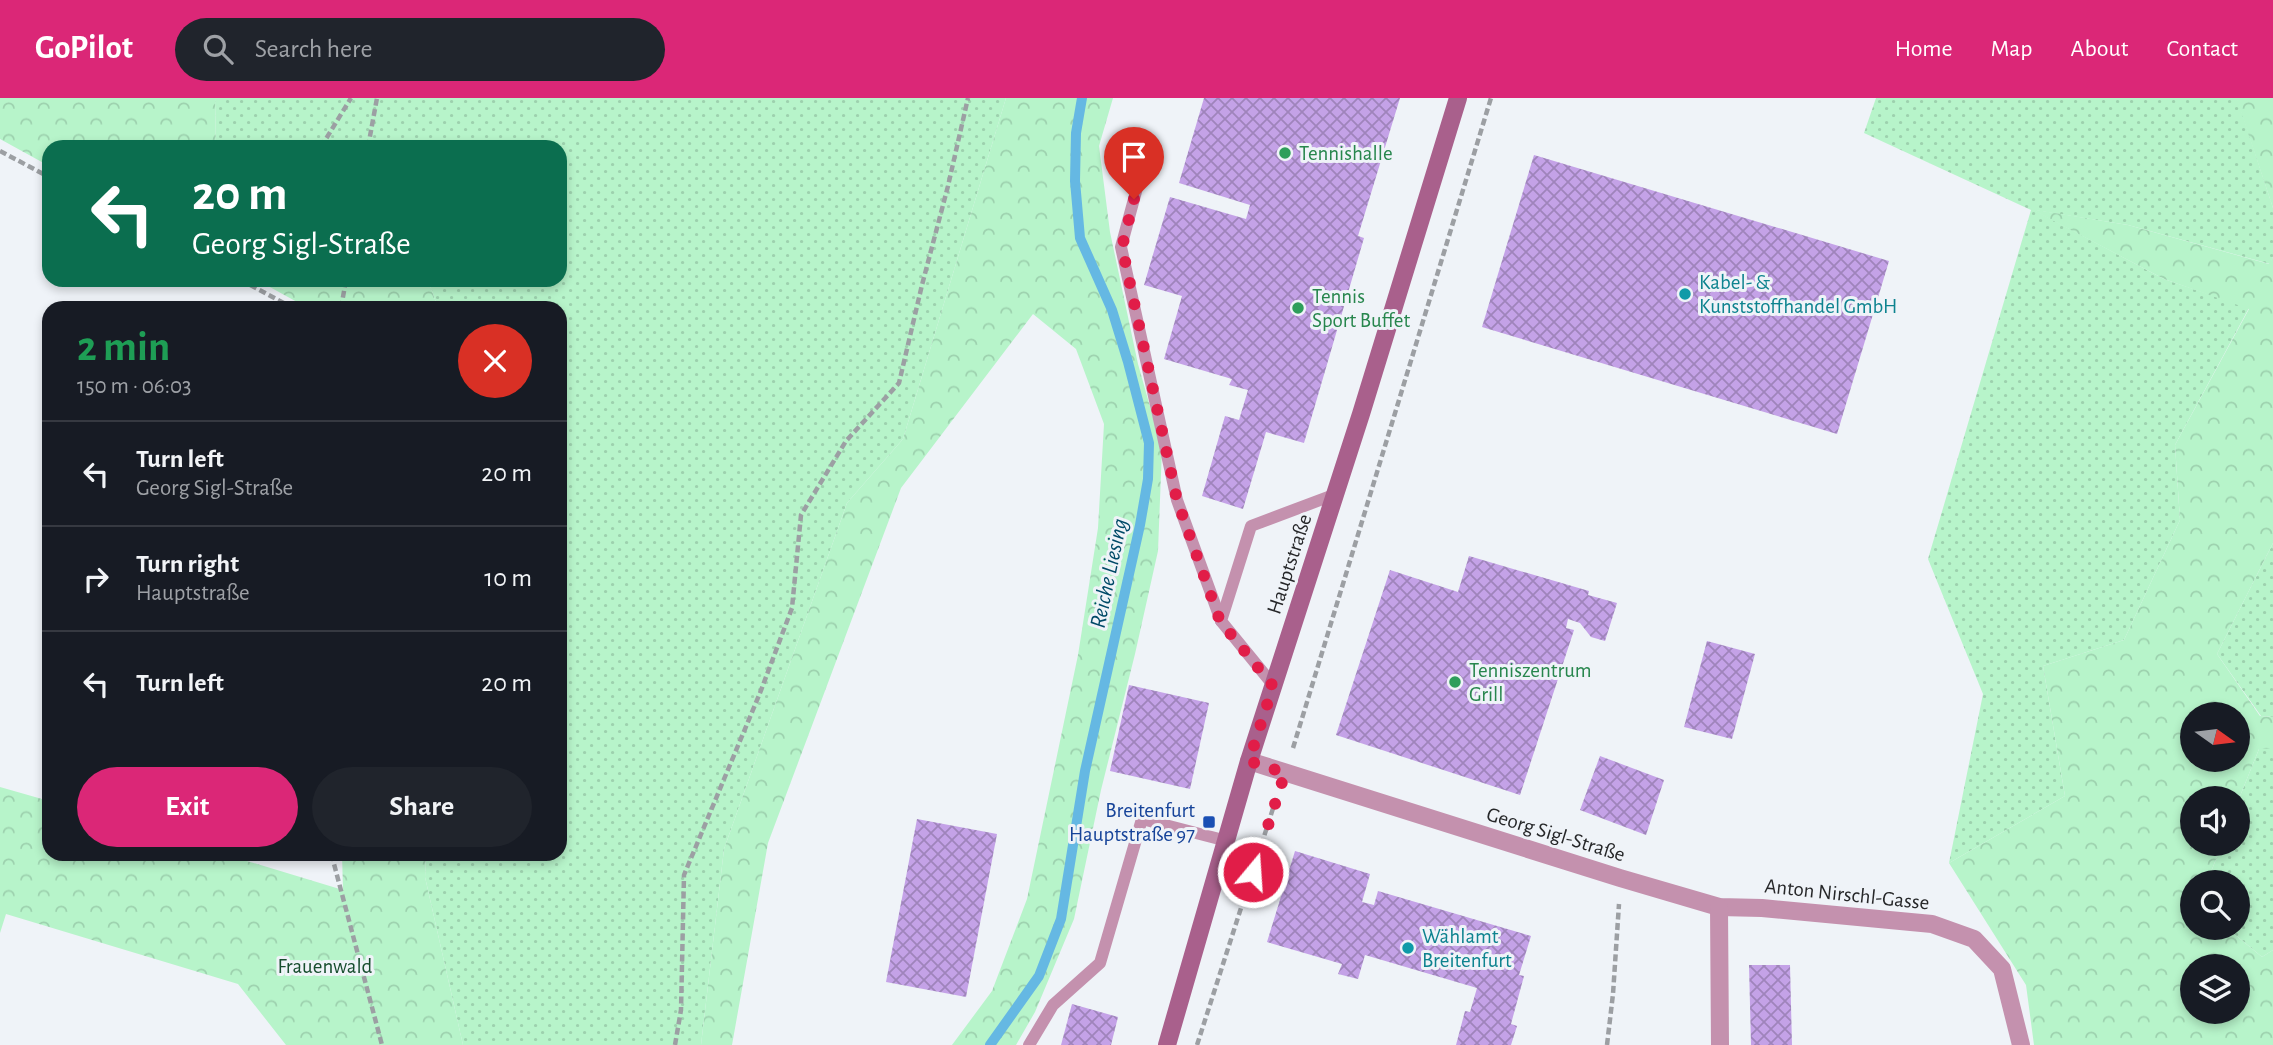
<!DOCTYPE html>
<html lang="en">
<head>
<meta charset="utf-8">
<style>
	:root { --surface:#171b24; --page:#20242c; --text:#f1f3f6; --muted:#9ea1a6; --line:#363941; --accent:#db2777 }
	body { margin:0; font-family:"Alegreya Sans",sans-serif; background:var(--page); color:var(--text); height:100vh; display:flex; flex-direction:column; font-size:26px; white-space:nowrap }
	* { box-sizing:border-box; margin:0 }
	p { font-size:23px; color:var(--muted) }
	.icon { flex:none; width:38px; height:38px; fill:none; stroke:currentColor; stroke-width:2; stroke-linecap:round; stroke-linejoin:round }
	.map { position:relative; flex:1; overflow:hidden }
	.panel { position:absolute; left:42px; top:203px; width:525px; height:560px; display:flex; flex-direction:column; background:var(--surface); border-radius:21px; box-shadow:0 4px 10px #0003 }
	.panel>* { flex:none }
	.top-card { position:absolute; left:42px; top:42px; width:525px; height:147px; border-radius:21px; box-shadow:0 4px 10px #0003; background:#0b6e4f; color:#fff; overflow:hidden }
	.needle { width:46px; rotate:104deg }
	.controls { position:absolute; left:2180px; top:604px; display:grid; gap:14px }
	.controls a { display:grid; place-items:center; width:70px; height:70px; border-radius:50%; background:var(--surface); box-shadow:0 4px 10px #0003; font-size:35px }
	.pin { position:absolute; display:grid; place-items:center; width:60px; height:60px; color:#fff; margin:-72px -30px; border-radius:50% 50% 50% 0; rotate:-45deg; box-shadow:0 0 7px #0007 }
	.pin .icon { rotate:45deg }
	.me { position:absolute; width:77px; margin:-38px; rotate:18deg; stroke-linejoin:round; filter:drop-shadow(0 0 5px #0008) }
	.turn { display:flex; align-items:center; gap:24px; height:147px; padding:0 35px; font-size:32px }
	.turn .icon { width:91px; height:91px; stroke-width:2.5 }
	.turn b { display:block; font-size:49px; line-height:60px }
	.round { display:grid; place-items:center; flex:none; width:74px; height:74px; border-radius:37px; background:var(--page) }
	.headline { display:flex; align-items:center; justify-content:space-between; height:119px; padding:0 35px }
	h1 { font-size:42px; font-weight:700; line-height:52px; color:#1e9e55 }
	.action { display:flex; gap:14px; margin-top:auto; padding:14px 35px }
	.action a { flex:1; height:80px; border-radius:42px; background:var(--accent); color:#fff; font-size:28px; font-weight:700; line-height:80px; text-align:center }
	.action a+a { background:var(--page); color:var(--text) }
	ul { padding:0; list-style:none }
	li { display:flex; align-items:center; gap:21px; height:105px; padding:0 35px; border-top:2px solid var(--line) }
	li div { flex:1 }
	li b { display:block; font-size:26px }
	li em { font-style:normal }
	header { display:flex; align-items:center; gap:42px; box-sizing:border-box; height:98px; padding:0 35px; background:var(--accent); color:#fff }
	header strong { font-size:33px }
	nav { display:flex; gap:38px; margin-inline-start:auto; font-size:24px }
	.search { width:490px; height:63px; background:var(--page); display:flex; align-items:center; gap:18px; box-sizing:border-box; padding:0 24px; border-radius:38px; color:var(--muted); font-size:26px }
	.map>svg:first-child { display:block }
	.grass { fill:url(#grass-dots) }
	.forest { fill:url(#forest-crowns); fill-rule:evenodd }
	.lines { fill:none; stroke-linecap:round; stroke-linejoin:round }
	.stream { stroke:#65b8e3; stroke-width:10 }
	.building { fill:url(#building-cross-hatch) }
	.path { stroke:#9c9fa3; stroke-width:4.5; stroke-dasharray:7 3.5; stroke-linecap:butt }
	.service { stroke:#c491ae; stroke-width:12 }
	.minor { stroke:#c491ae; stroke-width:18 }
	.secondary { stroke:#a9608c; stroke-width:18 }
	.route { stroke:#e11d48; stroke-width:12; stroke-dasharray:0 21.6 }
	.leisure-dot { fill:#2e9e5b; stroke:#eff3f8; stroke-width:2.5 }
	.culture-dot { fill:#0f9aa8; stroke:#eff3f8; stroke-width:2.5 }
	.transit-dot { fill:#1a4fb4; stroke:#eff3f8; stroke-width:2.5 }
	.labels { text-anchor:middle; stroke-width:6; stroke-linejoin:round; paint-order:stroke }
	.leisure-label { font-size:21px; fill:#27864d; stroke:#eff3f8; text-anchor:start }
	.culture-label { font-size:21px; fill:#0d838f; stroke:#eff3f8; text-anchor:start }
	.street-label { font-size:21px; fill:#262729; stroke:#eff3f8 }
	.transit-label { font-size:21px; fill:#164399; stroke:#eff3f8; text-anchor:end }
	.park-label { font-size:21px; fill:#174e2e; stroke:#eff3f8 }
	.water-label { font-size:23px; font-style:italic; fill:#004a67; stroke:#eff3f8 }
</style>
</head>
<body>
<header>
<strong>GoPilot</strong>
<div class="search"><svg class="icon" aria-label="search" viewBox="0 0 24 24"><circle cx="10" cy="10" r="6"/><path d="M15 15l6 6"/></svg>Search here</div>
<nav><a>Home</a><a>Map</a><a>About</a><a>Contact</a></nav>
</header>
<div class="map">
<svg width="2273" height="947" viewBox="0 0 2273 947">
	<defs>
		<pattern id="grass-dots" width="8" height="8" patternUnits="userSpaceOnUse" patternTransform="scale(1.75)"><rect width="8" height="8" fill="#b7f4ca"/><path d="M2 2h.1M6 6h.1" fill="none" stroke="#9dd1ae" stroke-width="1.8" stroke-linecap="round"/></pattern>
		<pattern id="forest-crowns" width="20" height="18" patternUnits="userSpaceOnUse" patternTransform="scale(1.75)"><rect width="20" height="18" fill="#b7f4ca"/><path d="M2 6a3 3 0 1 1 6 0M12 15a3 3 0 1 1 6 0" fill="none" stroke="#9dd1ae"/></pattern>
		<pattern id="building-cross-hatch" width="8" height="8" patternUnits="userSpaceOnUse" patternTransform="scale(1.75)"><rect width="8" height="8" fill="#c4a2e7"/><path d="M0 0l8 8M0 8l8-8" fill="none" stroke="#9f84bb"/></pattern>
	</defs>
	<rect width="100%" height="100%" fill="#eff3f8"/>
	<g class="grass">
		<path d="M215,0H1006L903,341L847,405L724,751L701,947H463L425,779L426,756H560V210H438L428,182H560V49H216Z"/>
		<path d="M1876,0H2237L2273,110V159L2270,166L2128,127L2034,112L2164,181L2249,210L2175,347L2180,422L2124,542L2043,568L2065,698L1949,765L1983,596L1928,461L2031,112L1864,35Z"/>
		<path d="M2273,445V619L2261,618L2217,556Z"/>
		<path d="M2259,651H2273V852L2262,859L2227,830H2238V784H2207L2222,746H2238V703Z"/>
	</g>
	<g class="forest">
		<path d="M0,0H215L216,49H49V68L0,41Z"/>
		<path d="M1006,0H1113L1099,48L1110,134L1138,266L1162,351L1158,453L1135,556L1101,692L1074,821L1035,914L1016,947H952L992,893L1027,801L1078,557L1098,430L1104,326L1076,251L1033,216L901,390L768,745L732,947H701L724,751L847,405L903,341Z"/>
		<path d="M2237,0H2273V110L2237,2Z"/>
		<path d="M2031,111L2128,127L2269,166L2273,159V445L2217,556L2260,618L2273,619V651H2259L2238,703V700H2193V746H2222L2207,784H2193V830H2227L2262,859L2273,852V947H2034L2026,887L1949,765L2065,698L2043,568L2124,542L2180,422L2175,347L2249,211L2164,181ZM2238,616V662H2193V616ZM2238,868V914H2193V868Z"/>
		<path d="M257,182H336L345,186L349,182H428L438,210H308Z"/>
		<path d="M0,689L49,703V756H224L343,792L342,756H426L425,779L463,947H286L238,886L6,816L0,835Z"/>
	</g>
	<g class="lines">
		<path class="stream" d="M990,947L1039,878L1061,821L1085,673L1140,427L1148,381L1149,345L1128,264L1112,212L1080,140L1075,83L1076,35L1082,0"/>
	</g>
	<g class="building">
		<path d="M1204,0H1400L1358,138L1364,140L1304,345L1266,334L1243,411L1202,398L1225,318L1239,322L1248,292L1229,287L1232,281L1164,261L1182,198L1144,187L1170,99L1246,121L1250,107L1179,85Z"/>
		<path d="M1534,57L1889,163L1837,336L1482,229Z"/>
		<path d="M1469,458L1589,493L1588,497L1617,505L1605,543L1591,539L1580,525L1568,521L1566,530L1574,532L1520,697L1336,637L1390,472L1458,494Z"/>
		<path d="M1707,543L1755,556L1732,641L1684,629Z"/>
		<path d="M1129,587L1209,605L1190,691L1110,673Z"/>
		<path d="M1600,658L1664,682L1646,737L1580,712Z"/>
		<path d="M917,721L997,736L966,899L886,884Z"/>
		<path d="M1295,753L1370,776L1362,804L1374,807L1378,793L1531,838L1519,877L1524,878L1511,926L1517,928L1511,947H1456L1465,913L1470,914L1477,890L1365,857L1358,881L1338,876L1342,866L1267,844Z"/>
		<path d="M1749,867H1790L1792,947H1751Z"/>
		<path d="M1072,906L1118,919L1111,947H1061Z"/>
	</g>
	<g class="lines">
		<g class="path">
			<path d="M321,49L351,0"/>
			<path d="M368,49L377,0"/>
			<path d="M0,53L49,79"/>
			<path d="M241,182L293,210"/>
			<path d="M341,210L346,182"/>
			<path d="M1293,650L1491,0"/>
			<path d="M333,756L334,766L382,947"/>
			<path d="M675,947L681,912L684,777L760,595L792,510L801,417L846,343L899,285L922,187L948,88L968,0"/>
			<path d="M1197,947L1277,698"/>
			<path d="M1607,947L1613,896L1619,806"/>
		</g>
		<g class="service">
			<path d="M1147,53L1121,149L1177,402L1221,523"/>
			<path d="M1274,588L1221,523L1251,428L1336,396"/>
			<path d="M1029,947L1053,907L1100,865L1142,721L1227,743"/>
		</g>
		<g class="minor">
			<path d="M1249,663L1620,780L1719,809L1762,810L1932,826L1974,841L2002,871L2021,947"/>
			<path d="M1719,809L1720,947"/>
		</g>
		<path class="secondary" d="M1167,947L1249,663L1361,316L1458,0"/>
	</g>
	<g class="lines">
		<path class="route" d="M1134,101L1122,149L1177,402L1220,523L1273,588L1249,663L1285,675L1253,774"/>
	</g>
	<g class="leisure-dot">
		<circle cx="1285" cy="55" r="7"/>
		<circle cx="1298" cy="210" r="7"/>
		<circle cx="1455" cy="584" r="7"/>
	</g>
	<g class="culture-dot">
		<circle cx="1685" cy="196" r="7"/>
		<circle cx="1408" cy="850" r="7"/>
	</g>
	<rect class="transit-dot" x="1202" y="717" width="14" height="14" rx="3.5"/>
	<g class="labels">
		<g class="leisure-label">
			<text x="1299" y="62">Tennishalle</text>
			<text x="1312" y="205">Tennis<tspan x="1312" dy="24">Sport Buffet</tspan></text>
			<text x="1469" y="579">Tenniszentrum<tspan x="1469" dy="24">Grill</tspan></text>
		</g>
		<g class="culture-label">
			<text x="1699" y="191">Kabel- &amp;<tspan x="1699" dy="24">Kunststoffhandel GmbH</tspan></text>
			<text x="1422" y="845">Wählamt<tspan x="1422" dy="24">Breitenfurt</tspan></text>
		</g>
		<g class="street-label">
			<text transform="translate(1289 466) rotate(-72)" y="7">Hauptstraße</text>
			<text transform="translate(1556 736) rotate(17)" y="7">Georg Sigl-Straße</text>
			<text transform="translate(1847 796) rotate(6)" y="7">Anton Nirschl-Gasse</text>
		</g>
		<g class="transit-label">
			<text x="1195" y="719">Breitenfurt<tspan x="1195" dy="24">Hauptstraße 97</tspan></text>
		</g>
		<g class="park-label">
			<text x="325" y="875">Frauenwald</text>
		</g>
		<g class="water-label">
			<text transform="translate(1108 475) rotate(-78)" y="8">Reiche Liesing</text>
		</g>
	</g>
</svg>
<div class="controls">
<a><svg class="needle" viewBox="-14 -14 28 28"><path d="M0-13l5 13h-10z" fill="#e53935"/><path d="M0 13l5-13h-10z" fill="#9ea1a6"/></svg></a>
<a><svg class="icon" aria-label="sound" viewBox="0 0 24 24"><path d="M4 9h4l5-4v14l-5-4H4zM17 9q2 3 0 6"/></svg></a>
<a><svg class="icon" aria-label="search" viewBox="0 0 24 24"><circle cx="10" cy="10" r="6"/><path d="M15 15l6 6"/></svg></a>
<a><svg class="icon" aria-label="layers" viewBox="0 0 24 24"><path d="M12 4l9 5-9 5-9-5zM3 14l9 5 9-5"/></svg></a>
</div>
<div class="pin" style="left:1134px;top:101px;background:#d93025"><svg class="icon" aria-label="arrive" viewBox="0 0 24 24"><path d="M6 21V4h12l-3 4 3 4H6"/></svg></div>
<svg class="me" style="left:1253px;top:774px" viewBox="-20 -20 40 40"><circle r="17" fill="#e11d48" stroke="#fff" stroke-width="3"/><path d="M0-11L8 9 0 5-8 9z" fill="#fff"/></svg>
<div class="top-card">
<div class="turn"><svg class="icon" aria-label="left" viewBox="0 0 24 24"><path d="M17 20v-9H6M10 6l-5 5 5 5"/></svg><div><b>20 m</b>Georg Sigl-Straße</div></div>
</div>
<section class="panel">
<div class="headline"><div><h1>2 min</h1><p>150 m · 06:03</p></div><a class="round" style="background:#d93025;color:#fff"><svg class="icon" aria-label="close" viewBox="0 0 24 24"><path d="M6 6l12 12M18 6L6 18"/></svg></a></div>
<ul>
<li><svg class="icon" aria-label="left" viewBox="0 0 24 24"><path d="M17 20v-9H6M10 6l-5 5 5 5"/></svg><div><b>Turn left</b><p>Georg Sigl-Straße</p></div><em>20 m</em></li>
<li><svg class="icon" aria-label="right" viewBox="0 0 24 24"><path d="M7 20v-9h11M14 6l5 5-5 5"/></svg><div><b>Turn right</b><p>Hauptstraße</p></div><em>10 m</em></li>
<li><svg class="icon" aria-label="left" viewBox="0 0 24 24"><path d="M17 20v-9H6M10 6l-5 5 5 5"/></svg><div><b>Turn left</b></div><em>20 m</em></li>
</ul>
<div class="action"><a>Exit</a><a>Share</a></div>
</section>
</div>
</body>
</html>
